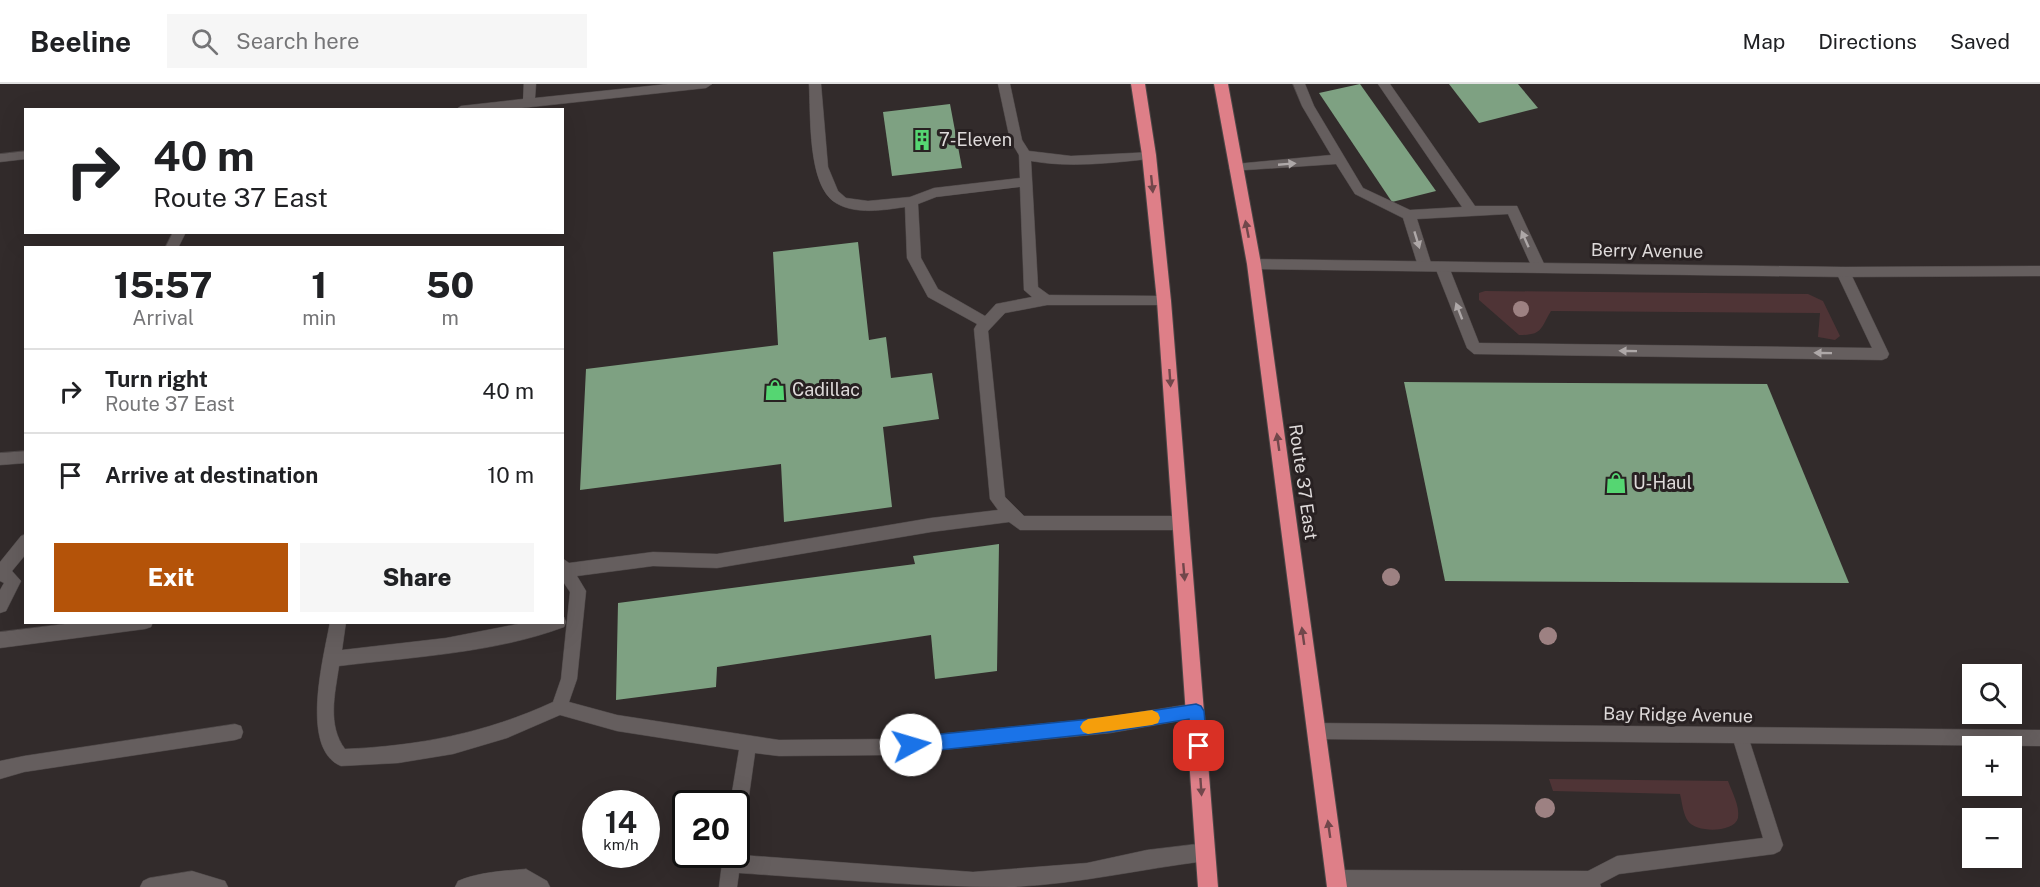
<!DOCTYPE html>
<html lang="en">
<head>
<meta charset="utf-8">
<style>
	:root { --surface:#fff; --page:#f6f6f6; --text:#202124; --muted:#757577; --line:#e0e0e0; --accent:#b45309 }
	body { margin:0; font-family:"Public Sans",sans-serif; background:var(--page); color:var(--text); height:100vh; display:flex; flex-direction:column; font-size:22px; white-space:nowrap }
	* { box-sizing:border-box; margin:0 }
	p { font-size:20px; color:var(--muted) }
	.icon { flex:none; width:33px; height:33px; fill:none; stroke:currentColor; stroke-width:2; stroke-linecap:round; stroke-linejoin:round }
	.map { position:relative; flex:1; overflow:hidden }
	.sheet { position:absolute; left:24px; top:162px; width:540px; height:378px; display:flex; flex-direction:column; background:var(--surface); border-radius:0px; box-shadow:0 6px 24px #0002 }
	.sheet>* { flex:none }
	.banner { position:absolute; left:24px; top:24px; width:540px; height:126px; border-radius:0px; box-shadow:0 6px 24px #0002; background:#fff; color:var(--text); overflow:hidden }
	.fabs { position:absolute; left:1962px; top:580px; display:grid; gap:12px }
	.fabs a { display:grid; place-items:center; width:60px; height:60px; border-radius:0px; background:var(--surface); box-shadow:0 6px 24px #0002; font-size:30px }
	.speed { position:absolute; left:582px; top:706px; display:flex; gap:12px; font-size:30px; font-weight:700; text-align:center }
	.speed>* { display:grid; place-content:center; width:78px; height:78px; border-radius:50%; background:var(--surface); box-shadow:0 6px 24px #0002; line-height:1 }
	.speed small { font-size:15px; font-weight:400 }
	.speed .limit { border:3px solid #111; border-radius:9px; background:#fff; color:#111 }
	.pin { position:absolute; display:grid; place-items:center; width:51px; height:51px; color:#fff; margin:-26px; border-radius:12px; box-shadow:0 3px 9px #0006 }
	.me { position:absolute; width:66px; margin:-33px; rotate:84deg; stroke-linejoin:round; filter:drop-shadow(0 0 4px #0008) }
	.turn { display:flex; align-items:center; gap:21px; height:126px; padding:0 30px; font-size:27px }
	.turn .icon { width:78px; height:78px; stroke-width:2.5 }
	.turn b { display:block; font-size:42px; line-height:51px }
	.eta { display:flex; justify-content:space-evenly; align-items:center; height:102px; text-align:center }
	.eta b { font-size:36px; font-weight:800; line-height:42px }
	.cta { display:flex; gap:12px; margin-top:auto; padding:12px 30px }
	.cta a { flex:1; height:69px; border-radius:0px; background:var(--accent); color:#fff; font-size:24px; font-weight:800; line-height:69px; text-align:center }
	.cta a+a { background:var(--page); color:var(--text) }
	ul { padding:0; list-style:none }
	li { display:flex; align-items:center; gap:18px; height:84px; padding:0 30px; border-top:2px solid var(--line) }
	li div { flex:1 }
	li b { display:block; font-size:22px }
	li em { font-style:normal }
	header { display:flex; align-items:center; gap:36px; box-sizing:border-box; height:84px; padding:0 30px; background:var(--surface); border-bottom:2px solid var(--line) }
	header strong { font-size:28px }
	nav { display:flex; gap:33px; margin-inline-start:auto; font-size:21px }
	.search { width:420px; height:54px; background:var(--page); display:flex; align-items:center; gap:15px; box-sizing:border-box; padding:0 21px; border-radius:0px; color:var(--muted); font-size:22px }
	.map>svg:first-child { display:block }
	.green { fill:#4f3436 }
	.building { fill:#7ea182 }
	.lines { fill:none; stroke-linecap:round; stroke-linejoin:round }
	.service-casing { stroke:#4d4747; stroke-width:1 }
	.minor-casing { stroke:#4d4747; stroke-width:1 }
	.trunk-casing { stroke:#4d4747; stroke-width:2 }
	.service { fill:#655e5e; fill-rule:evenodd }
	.minor { fill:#655e5e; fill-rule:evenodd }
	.trunk { fill:#de7f88; fill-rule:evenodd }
	.tree { fill:#9d8182 }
	.oneway { fill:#aea8a8 }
	.oneway2 { fill:#71474b }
	.route { fill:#1a73e8; stroke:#114b97; stroke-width:1.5 }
	.slow { fill:#f59e0b }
	.labels { text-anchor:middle; stroke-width:6; stroke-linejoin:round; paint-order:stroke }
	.poi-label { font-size:18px; fill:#dedada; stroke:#282122; text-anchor:start }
	.street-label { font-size:18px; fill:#dedada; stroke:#282122 }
</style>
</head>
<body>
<header>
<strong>Beeline</strong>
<div class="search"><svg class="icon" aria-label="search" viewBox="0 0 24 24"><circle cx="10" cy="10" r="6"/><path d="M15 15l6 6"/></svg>Search here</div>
<nav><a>Map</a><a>Directions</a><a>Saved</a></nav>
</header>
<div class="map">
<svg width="2040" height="803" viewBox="0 0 2040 803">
	<rect width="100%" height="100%" fill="#322b2b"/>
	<g class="green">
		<path d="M1485,207L1808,210L1823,217L1840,252L1835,256L1818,253L1820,229L1551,227C1540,245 1543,251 1519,251L1479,216V209Z"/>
		<path d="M1549,695L1728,697C1732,708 1740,722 1738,734C1734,749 1696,749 1688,737C1683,730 1682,718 1680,710L1553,707Z"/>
	</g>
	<g class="building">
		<path d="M1360,0L1436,107L1392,118L1319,9Z"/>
		<path d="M1449,0H1518L1538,24L1479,39Z"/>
		<path d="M950,20L962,84L892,92L883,28Z"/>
		<path d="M858,158L869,256L886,253L891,294L932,289L939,335L883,343L892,423L784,438L781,380L580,406L586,285L778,261L773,168Z"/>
		<path d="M1404,298L1767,300L1849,499L1445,497Z"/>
		<path d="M999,460L997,587L935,595L931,551L717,583L716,603L616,616L618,519L915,480L913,472Z"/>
	</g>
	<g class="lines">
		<defs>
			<g id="service">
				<path d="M809,0H821L828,83L838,107L846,114L868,117L910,113L934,104L1020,94L1019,71L1010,56L998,0H1010L1022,56L1029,67L1071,72L1153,68L1155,71L1149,75C1110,79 1070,84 1031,77L1038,203L1049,211L1164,212L1169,213L1171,217L1169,221H1047L1005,229L988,247L1005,413L1024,432H1179L1184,434L1187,439L1184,444L1179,446H1020L1009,438L931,448L717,484L653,482L577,492L586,507L577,595L569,618L617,631L779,656L889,655L1110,633L1196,619L1202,621L1204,627L1202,633L1110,649L889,671L779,672L755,669L745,740L742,746L736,749V720H730L739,666L617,647L560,631L507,654L453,670L398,679L341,682C299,665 324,572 330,538H346L342,566L446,554L528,538H562L564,533L566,538L564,543C495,569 412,573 339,582C335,610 327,641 345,665C418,662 486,649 553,618L561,595L570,508L562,496V474L569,479L653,468L717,470L931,434L998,426L990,415L974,245L977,240L928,213L907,174L905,123C884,126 856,131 836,119C807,102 811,30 809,0ZM1020,103L1024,206L1032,213L996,220L985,232L938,205L921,174L918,120L936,113Z"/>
				<path d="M1293,0H1305L1314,22L1363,104L1410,126L1462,123L1378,0H1390L1475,122H1517L1546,184L1544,188H1534L1508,130L1417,135L1432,182L1425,187L1418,182L1403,134L1355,110L1336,80L1231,87L1229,84L1235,80L1331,71L1302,22Z"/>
				<path d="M173,148H186L178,164H165Z"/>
				<path d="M1442,178L1449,183L1479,259L1872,264L1836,188L1843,183L1850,188L1889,270L1887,274L1882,276L1474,270L1467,264L1435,183Z"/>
				<path d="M26,367V379L0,381V369Z"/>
				<path d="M26,450V470L12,487L21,497L6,527L0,529V506L4,499L0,497V478L21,452Z"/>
				<path d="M81,538H153L151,543L145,545L0,564V548Z"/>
				<path d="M235,640L241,642L243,648L241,654L235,656L24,688L0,695V677L24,672Z"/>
				<path d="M1740,644L1746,646L1748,652L1783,761L1780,767L1774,770L1619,790L1600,800L1601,803H1333L1330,801L1327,795L1330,789L1336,786L1588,787L1617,772L1763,754L1732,652L1734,646Z"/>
				<path d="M1206,759L1212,762L1215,768L1212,774L1206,777C1141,785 1078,800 1012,803C921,803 829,795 739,789L737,803H719L723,771H736V764L741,771L973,788L1087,779L1147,766Z"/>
				<path d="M526,785L547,797L550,803H455L458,797C479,788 503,787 526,785Z"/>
				<path d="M192,787L225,797L228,803H140L143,797L149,794Z"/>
			</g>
			<g id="minor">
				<path d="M524,0H536L535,14L668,0H712L706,4L504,26H455L461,22L523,15Z"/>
				<path d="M26,67V75L0,78V70Z"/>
				<path d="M1254,175L1843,183L2040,182V192L1843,193L1254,185L1247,180Z"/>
				<path d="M1316,639L2040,646V662L1316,655L1310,653L1308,647L1310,641Z"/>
			</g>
			<g id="trunk">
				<path d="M1131,0H1145L1156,71L1171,217L1218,803H1198L1157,217L1142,71Z"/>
				<path d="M1214,0H1228L1261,180L1347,803H1327L1247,180Z"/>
			</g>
		</defs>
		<use href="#service" class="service-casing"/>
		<use href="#minor" class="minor-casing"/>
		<use href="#trunk" class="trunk-casing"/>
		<use href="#service" class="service"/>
		<use href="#minor" class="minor"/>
		<use href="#trunk" class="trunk"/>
	</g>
	<g class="tree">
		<circle cx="1521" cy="225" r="8"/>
		<circle cx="1391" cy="493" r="9"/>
		<circle cx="1548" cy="552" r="9"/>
		<circle cx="1545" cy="724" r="10"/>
	</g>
	<defs><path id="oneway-solid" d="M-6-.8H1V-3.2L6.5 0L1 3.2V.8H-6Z" transform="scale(1.5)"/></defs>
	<g class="oneway">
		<use href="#oneway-solid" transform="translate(1287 80) rotate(-5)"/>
		<use href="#oneway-solid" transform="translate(1525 155) rotate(-114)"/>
		<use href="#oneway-solid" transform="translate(1417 156) rotate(73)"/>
		<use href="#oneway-solid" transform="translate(1459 227) rotate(-111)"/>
		<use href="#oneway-solid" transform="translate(1628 267) rotate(-179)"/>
		<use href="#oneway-solid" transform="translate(1823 269) rotate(-179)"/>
	</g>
	<g class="oneway2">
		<use href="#oneway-solid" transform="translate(1152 100) rotate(84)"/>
		<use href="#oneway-solid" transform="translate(1247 145) rotate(-101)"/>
		<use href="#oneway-solid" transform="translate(1170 294) rotate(86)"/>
		<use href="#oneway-solid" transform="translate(1278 358) rotate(-98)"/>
		<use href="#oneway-solid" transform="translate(1184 488) rotate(85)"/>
		<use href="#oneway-solid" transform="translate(1303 552) rotate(-98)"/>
		<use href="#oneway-solid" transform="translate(1201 703) rotate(86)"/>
		<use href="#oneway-solid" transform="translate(1329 745) rotate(-98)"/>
	</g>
	<path class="route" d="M1196,620L1201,622L1204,627L1207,662L1204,668L1199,670L1193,668L1189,635L1110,648L911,669L905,666L903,661L905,656L911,653L1110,633Z"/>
	<path class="slow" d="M1152,626L1158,629L1160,634L1158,639L1152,641L1088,650L1083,648L1080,643L1083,638L1088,635Z"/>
	<defs>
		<symbol id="building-bare" viewBox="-9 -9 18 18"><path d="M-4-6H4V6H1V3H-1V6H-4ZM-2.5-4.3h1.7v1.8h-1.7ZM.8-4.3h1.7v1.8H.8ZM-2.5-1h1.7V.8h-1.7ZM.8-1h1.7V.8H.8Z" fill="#55d672" stroke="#282122" stroke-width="2.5" paint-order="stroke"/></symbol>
		<symbol id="shop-bare" viewBox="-9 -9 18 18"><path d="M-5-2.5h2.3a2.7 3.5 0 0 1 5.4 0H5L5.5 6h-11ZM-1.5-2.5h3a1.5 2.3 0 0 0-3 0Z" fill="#55d672" stroke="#282122" stroke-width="2.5" paint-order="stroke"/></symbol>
	</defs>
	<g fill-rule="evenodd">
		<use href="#building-bare" x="907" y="41" width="30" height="30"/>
		<use href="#shop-bare" x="760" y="291" width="30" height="30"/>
		<use href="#shop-bare" x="1601" y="384" width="30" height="30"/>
	</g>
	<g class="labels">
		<g class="poi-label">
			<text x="939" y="62">7-Eleven</text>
			<text x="792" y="312">Cadillac</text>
			<text x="1633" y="405">U-Haul</text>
		</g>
		<g class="street-label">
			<text transform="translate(1647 167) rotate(1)" y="6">Berry Avenue</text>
			<text transform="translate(1303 398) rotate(82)" y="6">Route 37 East</text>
			<text transform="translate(1678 631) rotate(1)" y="6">Bay Ridge Avenue</text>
		</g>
	</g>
</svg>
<div class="fabs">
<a><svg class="icon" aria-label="search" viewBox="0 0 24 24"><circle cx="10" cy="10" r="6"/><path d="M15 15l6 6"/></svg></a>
<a>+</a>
<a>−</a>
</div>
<div class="speed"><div>14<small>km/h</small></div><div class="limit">20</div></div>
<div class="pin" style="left:1199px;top:662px;background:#d93025"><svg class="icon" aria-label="arrive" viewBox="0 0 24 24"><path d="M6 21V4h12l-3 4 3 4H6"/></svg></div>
<svg class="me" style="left:911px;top:661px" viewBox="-20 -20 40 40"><circle r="19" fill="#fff"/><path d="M0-13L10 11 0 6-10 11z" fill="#1a73e8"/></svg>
<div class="banner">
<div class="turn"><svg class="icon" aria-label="right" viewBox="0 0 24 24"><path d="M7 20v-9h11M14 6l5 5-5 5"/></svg><div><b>40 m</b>Route 37 East</div></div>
</div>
<section class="sheet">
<div class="eta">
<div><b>15:57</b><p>Arrival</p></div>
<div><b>1</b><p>min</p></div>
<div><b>50</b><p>m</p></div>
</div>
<ul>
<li><svg class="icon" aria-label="right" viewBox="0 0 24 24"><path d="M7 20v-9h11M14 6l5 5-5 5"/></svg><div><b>Turn right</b><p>Route 37 East</p></div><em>40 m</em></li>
<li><svg class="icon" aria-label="arrive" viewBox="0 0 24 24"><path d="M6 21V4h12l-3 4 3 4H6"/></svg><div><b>Arrive at destination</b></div><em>10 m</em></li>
</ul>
<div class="cta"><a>Exit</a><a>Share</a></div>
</section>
</div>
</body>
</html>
